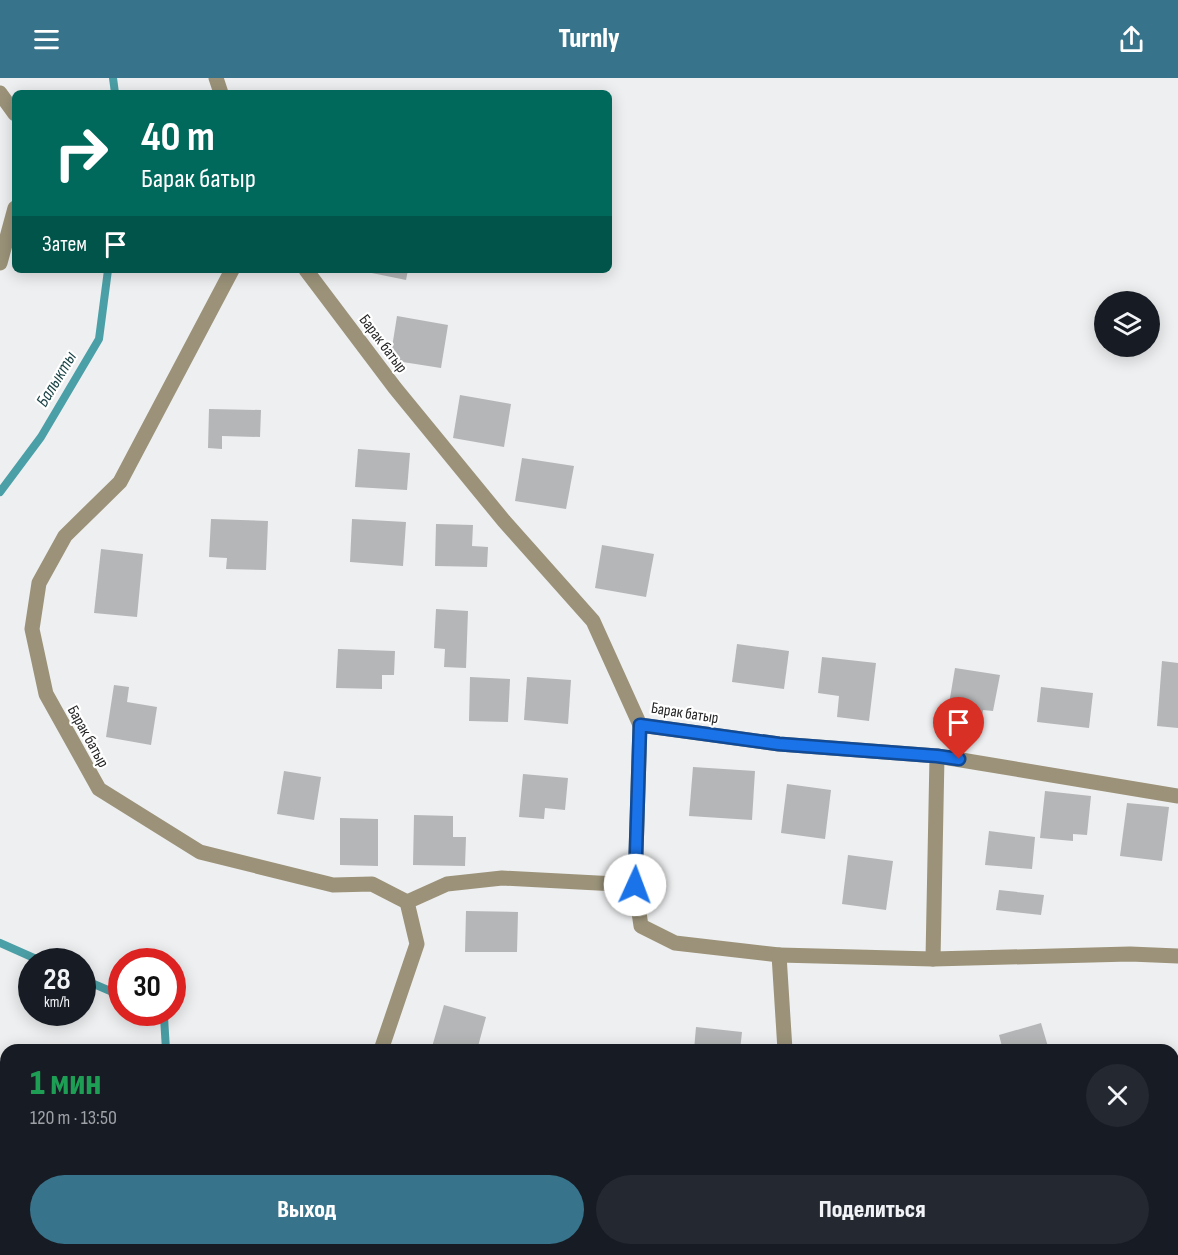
<!DOCTYPE html>
<html lang="ru">
<head>
<meta charset="utf-8">
<style>
	:root { --surface:#171b24; --page:#242831; --text:#f1f3f6; --muted:#9ea1a6; --accent:#37748b }
	body { margin:0; font-family:"Sofia Sans Condensed",sans-serif; background:var(--page); color:var(--text); height:100vh; display:flex; flex-direction:column; font-size:22px; white-space:nowrap }
	* { box-sizing:border-box; margin:0 }
	p { font-size:20px; color:var(--muted) }
	.icon { flex:none; width:33px; height:33px; fill:none; stroke:currentColor; stroke-width:2; stroke-linecap:round; stroke-linejoin:round }
	.map { position:relative; flex:1; overflow:hidden }
	.details { position:absolute; left:0px; top:966px; width:1179px; height:212px; display:flex; flex-direction:column; background:var(--surface); border-radius:18px 18px 0 0; box-shadow:0 3px 15px #0003 }
	.details>* { flex:none }
	.guide { position:absolute; left:12px; top:12px; width:600px; height:183px; border-radius:9px; box-shadow:0 3px 15px #0003; background:#00695c; color:#fff; overflow:hidden }
	.buttons { position:absolute; left:1094px; top:213px; display:grid; gap:12px }
	.buttons a { display:grid; place-items:center; width:66px; height:66px; border-radius:50%; background:var(--surface); box-shadow:0 3px 15px #0003; font-size:30px }
	.speed { position:absolute; left:18px; top:870px; display:flex; gap:12px; font-size:30px; font-weight:700; text-align:center }
	.speed>* { display:grid; place-content:center; width:78px; height:78px; border-radius:50%; background:var(--surface); box-shadow:0 3px 15px #0003; line-height:1 }
	.speed small { font-size:15px; font-weight:400 }
	.speed .limit { border:9px solid #d22; background:#fff; color:#111 }
	.pin { position:absolute; display:grid; place-items:center; width:51px; height:51px; color:#fff; margin:-62px -26px; border-radius:50% 50% 50% 0; rotate:-45deg; box-shadow:0 0 6px #0007 }
	.pin .icon { rotate:45deg }
	.me { position:absolute; width:66px; margin:-33px; rotate:2deg; stroke-linejoin:round; filter:drop-shadow(0 0 4px #0008) }
	.turn { display:flex; align-items:center; gap:21px; height:126px; padding:0 30px; font-size:27px }
	.turn .icon { width:78px; height:78px; stroke-width:2.5 }
	.turn b { display:block; font-size:42px; line-height:51px }
	.then { display:flex; align-items:center; height:57px; padding:0 30px; background:#0003; gap:12px; font-size:22px }
	.round { display:grid; place-items:center; flex:none; width:63px; height:63px; border-radius:32px; background:var(--page) }
	.overview { display:flex; align-items:center; justify-content:space-between; height:102px; padding:0 30px }
	h1 { font-size:36px; font-weight:800; line-height:45px; color:#1e9e55 }
	.button { display:flex; gap:12px; margin-top:auto; padding:12px 30px }
	.button a { flex:1; height:69px; border-radius:36px; background:var(--accent); color:#fff; font-size:24px; font-weight:800; line-height:69px; text-align:center }
	.button a+a { background:var(--page); color:var(--text) }
	header { display:flex; justify-content:space-between; align-items:center; height:78px; padding:0 30px; background:var(--accent); color:#fff; font-size:27px; font-weight:800 }
	.map>svg:first-child { display:block }
	.lines { fill:none; stroke-linecap:round; stroke-linejoin:round }
	.stream { stroke:#4b9fa6; stroke-width:8 }
	.building { fill:#b5b6b7 }
	.minor { stroke:#9b9279; stroke-width:15 }
	.route-casing { stroke:#114b97; stroke-width:15 }
	.route { stroke:#1a73e8; stroke-width:10 }
	.labels { text-anchor:middle; stroke-width:4.5; stroke-linejoin:round; paint-order:stroke }
	.street-label { font-size:16px; fill:#262627; stroke:#fff }
	.water-label { font-size:18px; font-style:italic; fill:#1b4346; stroke:#fff }
</style>
</head>
<body>
<header><svg class="icon" aria-label="menu" viewBox="0 0 24 24"><path d="M4 6h16M4 12h16M4 18h16"/></svg>Turnly<svg class="icon" aria-label="share" viewBox="0 0 24 24"><path d="M12 15V3M7 8l5-5 5 5M5 13v7h14v-7"/></svg></header>
<div class="map">
<svg width="1178" height="1177" viewBox="0 0 1178 1177">
	<rect width="100%" height="100%" fill="#eeeff0"/>
	<g class="lines">
		<g class="stream">
			<path d="M113,0L115,15"/>
			<path d="M0,414L41,359L99,261L108,192"/>
			<path d="M0,865L43,884"/>
			<path d="M82,901L122,918"/>
			<path d="M155,934L164,939L166,972"/>
			<path d="M104,1177L106,1172"/>
		</g>
	</g>
	<g class="building">
		<path d="M357,192H408L406,202Z"/>
		<path d="M397,238L448,247L441,290L390,282Z"/>
		<path d="M460,317L511,326L504,369L453,360Z"/>
		<path d="M209,331L261,332L260,359L222,358V371L208,370Z"/>
		<path d="M358,371L410,375L407,412L355,409Z"/>
		<path d="M522,380L574,388L566,431L515,423Z"/>
		<path d="M211,441L268,443L266,492L226,491L227,480L209,479Z"/>
		<path d="M352,441L406,444L403,488L350,484Z"/>
		<path d="M436,446L473,447L472,468L488,469L487,489L435,488Z"/>
		<path d="M602,467L654,476L646,519L595,510Z"/>
		<path d="M101,471L143,476L137,539L94,535Z"/>
		<path d="M436,531L468,533L466,590L444,589L445,571L434,570Z"/>
		<path d="M737,566L789,573L784,611L732,604Z"/>
		<path d="M338,571L395,573L394,597H382V611L336,610Z"/>
		<path d="M822,579L876,585L869,643L837,639L839,618L818,615Z"/>
		<path d="M1162,583L1178,585V650L1157,648Z"/>
		<path d="M955,590L1000,597L993,633L983,632L980,651L957,647L960,628L949,626Z"/>
		<path d="M470,599L510,601L508,644L469,643Z"/>
		<path d="M527,599L571,602L568,646L524,642Z"/>
		<path d="M114,607L129,609L127,624L157,629L151,667L106,659Z"/>
		<path d="M1041,609L1093,615L1089,650L1037,644Z"/>
		<path d="M693,689L755,693L752,742L689,738Z"/>
		<path d="M284,693L321,699L314,742L277,736Z"/>
		<path d="M523,696L568,700L565,732L545,730L544,741L519,739Z"/>
		<path d="M787,706L831,712L825,761L781,755Z"/>
		<path d="M1045,713L1091,718L1087,757L1073,756V763L1040,760Z"/>
		<path d="M1127,725L1169,729L1162,783L1120,778Z"/>
		<path d="M414,737L453,738V759H466L465,788L413,787Z"/>
		<path d="M340,740L378,741V788L340,787Z"/>
		<path d="M989,753L1035,759L1032,791L985,787Z"/>
		<path d="M848,777L893,783L886,832L842,826Z"/>
		<path d="M999,812L1044,817L1041,837L996,832Z"/>
		<path d="M466,833L518,834L517,874H465Z"/>
		<path d="M444,927L486,939L477,972H442L432,969Z"/>
		<path d="M1041,945L1049,972H1003L999,957Z"/>
		<path d="M696,949L742,954L740,972H694Z"/>
		<path d="M3,1091H6V1153H0V1113Z"/>
		<path d="M217,1172H270L269,1177H216Z"/>
		<rect x="817" y="1172" width="52" height="5"/>
	</g>
	<g class="lines">
		<g class="minor">
			<path d="M216,0L221,15"/>
			<path d="M0,15L15,36"/>
			<path d="M0,185L15,130"/>
			<path d="M232,192L120,404L65,458L39,505L32,551L46,616L99,711L200,774L333,807L372,806L407,824L417,866L381,972"/>
			<path d="M306,192L395,310L504,443L593,543L640,647L779,666L937,678L1178,718"/>
			<path d="M640,647L635,807L641,848L675,865L779,877L785,972"/>
			<path d="M407,824L447,806L502,800L635,807"/>
			<path d="M779,877L933,881L1130,876L1178,878"/>
			<path d="M933,881L937,678"/>
			<path d="M157,1177L160,1172"/>
			<path d="M733,1177L734,1172"/>
		</g>
	</g>
	<g class="lines">
		<defs>
			<path id="route" d="M635,807L640,647L779,666L937,678L959,681"/>
		</defs>
		<use href="#route" class="route-casing"/>
		<use href="#route" class="route"/>
	</g>
	<g class="labels">
		<g class="street-label">
			<text transform="translate(384 265) rotate(53)" y="6">Барак батыр</text>
			<text transform="translate(685 634) rotate(9)" y="6">Барак батыр</text>
			<text transform="translate(89 658) rotate(61)" y="6">Барак батыр</text>
		</g>
		<g class="water-label">
			<text transform="translate(56 301) rotate(-59)" y="6">Балыкты</text>
		</g>
	</g>
</svg>
<div class="buttons">
<a><svg class="icon" aria-label="layers" viewBox="0 0 24 24"><path d="M12 4l9 5-9 5-9-5zM3 14l9 5 9-5"/></svg></a>
</div>
<div class="speed"><div>28<small>km/h</small></div><div class="limit">30</div></div>
<div class="pin" style="left:959px;top:681px;background:#d93025"><svg class="icon" aria-label="arrive" viewBox="0 0 24 24"><path d="M6 21V4h12l-3 4 3 4H6"/></svg></div>
<svg class="me" style="left:635px;top:807px" viewBox="-20 -20 40 40"><circle r="19" fill="#fff"/><path d="M0-13L10 11 0 6-10 11z" fill="#1a73e8"/></svg>
<div class="guide">
<div class="turn"><svg class="icon" aria-label="right" viewBox="0 0 24 24"><path d="M7 20v-9h11M14 6l5 5-5 5"/></svg><div><b>40 m</b>Барак батыр</div></div>
<div class="then">Затем<svg class="icon" aria-label="arrive" viewBox="0 0 24 24"><path d="M6 21V4h12l-3 4 3 4H6"/></svg></div>
</div>
<section class="details">
<div class="overview"><div><h1>1 мин</h1><p>120 m · 13:50</p></div><a class="round"><svg class="icon" aria-label="close" viewBox="0 0 24 24"><path d="M6 6l12 12M18 6L6 18"/></svg></a></div>
<div class="button"><a>Выход</a><a>Поделиться</a></div>
</section>
</div>
</body>
</html>
